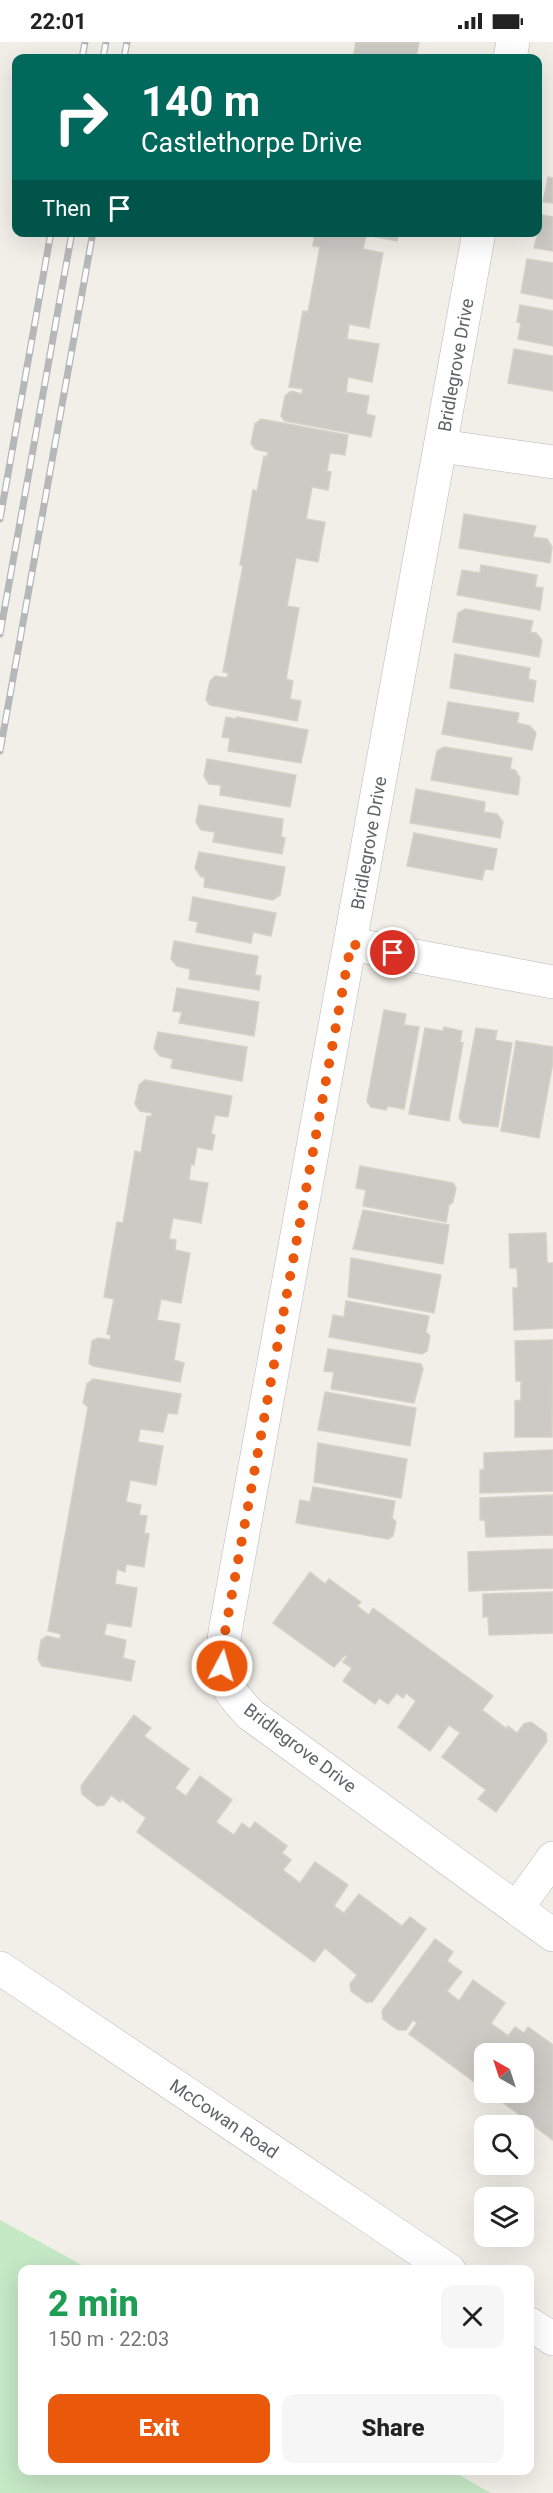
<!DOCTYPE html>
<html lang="en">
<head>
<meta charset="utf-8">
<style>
	:root { --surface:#fff; --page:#f6f6f6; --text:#222; --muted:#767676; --accent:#ea580c }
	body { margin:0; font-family:Roboto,sans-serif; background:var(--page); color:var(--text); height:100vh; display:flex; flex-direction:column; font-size:22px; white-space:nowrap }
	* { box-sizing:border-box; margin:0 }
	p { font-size:20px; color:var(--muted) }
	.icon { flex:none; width:33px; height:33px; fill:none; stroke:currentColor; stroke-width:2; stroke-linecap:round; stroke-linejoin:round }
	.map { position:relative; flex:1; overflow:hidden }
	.details { position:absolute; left:18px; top:2223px; width:516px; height:210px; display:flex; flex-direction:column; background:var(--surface); border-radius:12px; box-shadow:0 6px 24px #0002 }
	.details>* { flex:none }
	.banner { position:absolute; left:12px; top:12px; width:530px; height:183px; border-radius:12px; box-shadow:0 6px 24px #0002; background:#00695c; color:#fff; overflow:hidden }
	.needle { width:39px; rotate:321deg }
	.controls { position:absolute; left:474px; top:2001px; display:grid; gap:12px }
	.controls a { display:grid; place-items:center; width:60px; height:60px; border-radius:12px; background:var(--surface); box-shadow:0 6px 24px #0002; font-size:30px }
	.pin { position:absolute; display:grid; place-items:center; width:51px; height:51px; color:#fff; margin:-26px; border:3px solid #fff; border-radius:50%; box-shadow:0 2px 6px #0007 }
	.me { position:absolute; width:66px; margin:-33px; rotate:6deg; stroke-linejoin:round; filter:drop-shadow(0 0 4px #0008) }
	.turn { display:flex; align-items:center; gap:21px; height:126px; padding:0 30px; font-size:27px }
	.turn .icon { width:78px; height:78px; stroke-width:2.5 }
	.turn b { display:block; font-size:42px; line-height:51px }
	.then { display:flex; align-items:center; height:57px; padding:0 30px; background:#0003; gap:12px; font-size:22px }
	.round { display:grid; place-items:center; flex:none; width:63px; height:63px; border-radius:12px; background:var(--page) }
	.headline { display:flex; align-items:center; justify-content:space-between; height:102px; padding:0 30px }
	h1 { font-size:36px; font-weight:800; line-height:45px; color:#1e9e55 }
	.cta { display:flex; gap:12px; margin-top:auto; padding:12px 30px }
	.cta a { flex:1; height:69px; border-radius:12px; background:var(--accent); color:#fff; font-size:24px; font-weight:800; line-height:69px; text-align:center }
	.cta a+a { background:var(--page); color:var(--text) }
	.status { display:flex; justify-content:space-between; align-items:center; height:42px; padding:0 30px; background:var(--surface); direction:ltr }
	.status svg { height:16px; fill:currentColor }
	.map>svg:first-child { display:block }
	.green { fill:#c5e8c5 }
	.building { fill:#cccac5; stroke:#d6d1c6; stroke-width:1.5 }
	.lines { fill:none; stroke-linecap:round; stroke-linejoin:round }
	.street-casing { stroke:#b5b8bc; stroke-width:34 }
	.secondary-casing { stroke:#b6babf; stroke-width:34 }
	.street { stroke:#fff; stroke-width:33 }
	.secondary { stroke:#fff; stroke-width:33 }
	.rail-casing { stroke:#b6b7b8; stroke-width:7 }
	.rail { stroke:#fff; stroke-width:4.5; stroke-dasharray:14; stroke-linecap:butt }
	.route { stroke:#ea580c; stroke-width:10; stroke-dasharray:0 18 }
	.labels { text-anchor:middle; stroke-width:6; stroke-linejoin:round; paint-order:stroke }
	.street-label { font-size:18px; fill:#5f6368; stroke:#fff }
</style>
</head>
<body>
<div class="status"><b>22:01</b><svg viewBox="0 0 49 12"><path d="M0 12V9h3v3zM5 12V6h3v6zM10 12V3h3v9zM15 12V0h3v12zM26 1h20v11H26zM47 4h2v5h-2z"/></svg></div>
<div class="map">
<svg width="553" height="2451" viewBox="0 0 553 2451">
	<rect width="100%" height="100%" fill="#f1efe8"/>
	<path class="green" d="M0,2178L89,2227L22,2228V2428H450L491,2451H0Z"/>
	<g class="building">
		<path d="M356,0H419L416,16H353Z"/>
		<path d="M548,135L553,136V161L543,160Z"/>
		<path d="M537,172L553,175V209L534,206L538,190Z"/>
		<path d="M315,190H399L397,199L366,193L363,207L383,211L369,286L349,282L347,297L379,302L372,340L348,335L346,350L369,354L366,372L375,374L371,395L285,379L281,374L285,354L291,349L302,352L303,347L289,345L303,269L308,270L320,205L313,204Z"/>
		<path d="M527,217L553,221V257L521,251Z"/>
		<path d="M520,263L553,269V304L518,297L521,281L517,280Z"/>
		<path d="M514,307L553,314V349L508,341Z"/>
		<path d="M261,377L348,393L345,413L330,411L327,429L331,430L328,448L312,445L306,477L325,480L318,520L296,516L287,564L299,566L286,637L293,639L290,657L301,659L297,679L210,663L206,658L210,639L215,634L227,636L228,631L223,630L243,524L240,523L253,448L257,449L264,414L267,415L268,410L255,407L251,401L255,382Z"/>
		<path d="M464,472L536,484L533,495L547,497L552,505L550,521L459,506Z"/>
		<path d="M481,523L537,533L535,545L543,546L540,568L457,553L462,528L480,531Z"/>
		<path d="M465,567L533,579L530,590L536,591L542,598L539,615L453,600L458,571Z"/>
		<path d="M455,612L530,626L528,637L536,639L533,660L450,646Z"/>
		<path d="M448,660L519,671L517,681L530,684L536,691L532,708L442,692Z"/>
		<path d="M226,675L236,677L237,675L308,688L301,721L228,709L230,696L222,695Z"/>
		<path d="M444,705L512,716L510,727L515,728L520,736L518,753L431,738L437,709Z"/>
		<path d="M207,717L296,733L290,765L220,753L221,743L209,742L204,734Z"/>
		<path d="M416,747L485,760L484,770L497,772L503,780L500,796L410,781Z"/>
		<path d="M199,763L283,777L281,795L285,796L282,812L213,800L215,790L201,788L196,780Z"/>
		<path d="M414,791L497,807L493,828L485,827L482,838L407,824Z"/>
		<path d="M199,810L285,825L280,853L273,858L204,845L205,835H201L195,826Z"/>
		<path d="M193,855L276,871L271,894L253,890L251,901L196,890L198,880L189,878Z"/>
		<path d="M174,899L258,914L255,933L261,934L259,948L189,937L190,927L177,924L171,917Z"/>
		<path d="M177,946L259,960L254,994L179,981L182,970L173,969Z"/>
		<path d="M384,968L406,972L404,983L419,985L404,1067L388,1064L386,1068L371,1065L367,1059Z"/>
		<path d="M444,985L462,989L460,1000L463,1001L449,1079L409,1072L425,986L443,989Z"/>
		<path d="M476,986L497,989L495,998L512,1001L498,1085L463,1081L459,1076Z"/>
		<path d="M158,990L247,1005L242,1039L171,1026L173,1017L160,1014L154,1006Z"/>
		<path d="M516,999L553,1005V1020L539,1096L501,1089Z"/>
		<path d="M145,1038L232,1054L228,1075L215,1073L211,1092L215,1093L212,1108L197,1105L194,1123L191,1122L189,1138L208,1141L201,1181L173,1176L169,1197L176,1198L175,1208L190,1211L181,1261L161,1257L157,1278L180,1282L174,1318L184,1321L180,1340L93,1324L89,1321L92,1299L98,1296L110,1298L111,1293L107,1292L114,1257L104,1255L117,1180L123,1181L135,1109L141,1111L147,1074L151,1075L152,1071L140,1069L135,1062L139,1043Z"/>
		<path d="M360,1124L453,1141L456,1146L453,1160L449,1163L446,1180L363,1164L366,1148L356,1146Z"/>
		<path d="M363,1168L449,1183L443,1222L353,1207Z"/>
		<path d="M546,1191L547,1221H553V1286L514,1288L513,1246H518L517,1226H510L509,1192Z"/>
		<path d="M351,1216L441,1233L434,1271L348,1255Z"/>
		<path d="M346,1259L429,1274L426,1290L430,1294L427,1309L422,1312L329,1295L333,1273L344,1275Z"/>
		<path d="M553,1298L552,1395H515V1359L521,1358V1339H516L515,1299Z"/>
		<path d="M328,1307L421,1322L423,1327L414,1361L331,1347L334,1330L324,1329Z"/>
		<path d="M93,1337L181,1352L177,1372L169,1371L167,1373L163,1390L140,1387L138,1400L163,1404L156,1443L130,1438L126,1460L141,1463L139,1473L147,1474L144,1491L149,1492L144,1525L126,1522L125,1530L117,1527L115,1542L137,1546L131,1585L107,1581L104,1593L126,1598L123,1616L135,1619L131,1639L42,1624L38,1617L41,1598L47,1594L60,1597L61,1592L48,1589L87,1371L88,1365L83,1361L87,1342Z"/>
		<path d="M325,1350L416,1366L410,1404L318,1388Z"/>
		<path d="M318,1401L407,1417L401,1456L314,1440Z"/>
		<path d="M551,1408H553V1449L480,1451V1428H484V1411Z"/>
		<path d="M313,1445L395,1459L392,1476L396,1480L393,1494L388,1497L296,1481L300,1458L310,1460Z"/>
		<path d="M553,1453V1493L486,1495L485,1478H480V1456Z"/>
		<path d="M553,1507V1546L469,1549L468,1510Z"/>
		<path d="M310,1530L325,1542L329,1537L361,1560L357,1564L369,1573L373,1566L493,1654L482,1668L507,1687L508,1684L517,1691L524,1682L531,1680L546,1691L547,1699L496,1770L478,1757L486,1748L442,1715L460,1691L449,1683L430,1709L398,1685L416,1659L406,1651L403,1656L397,1651L388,1662L379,1656L375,1662L343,1639L352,1626L343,1620L347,1614L345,1613L334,1625L273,1581Z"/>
		<path d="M553,1550V1591L489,1593L488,1575H483V1552Z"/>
		<path d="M134,1673L151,1686L144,1694L189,1727L175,1746L186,1754L200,1734L232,1758L216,1780L234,1793L242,1781L250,1787L255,1780L287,1804L282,1811L291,1818L283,1828L300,1841L315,1820L348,1843L334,1864L344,1871L359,1852L402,1884L410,1875L426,1887L372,1960H366L351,1949L350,1942L357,1933L325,1906L314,1920L137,1790L146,1776L121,1757L120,1760L111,1753L104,1763L97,1764L82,1752L81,1744Z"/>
		<path d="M435,1897L453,1910L447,1919L462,1930L447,1949L459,1959L473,1938L505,1961L491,1981L508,1994L515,1985L524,1991L528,1985L553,2003V2098L489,2050H524V2012H484V2047L409,1992L417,1981L413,1978L406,1988H398L383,1977L382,1969Z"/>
	</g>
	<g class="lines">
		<defs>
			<g id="street">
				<path d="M510,16L513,0"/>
				<path d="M479,190L225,1590C220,1634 220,1641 251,1673L553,1893"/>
				<path d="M441,404L553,420"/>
				<path d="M351,902L553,940"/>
				<path d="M517,1866L553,1816"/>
			</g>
			<g id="secondary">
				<path d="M0,1926L449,2228"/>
				<path d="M530,2282L553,2297"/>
			</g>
		</defs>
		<use href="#street" class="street-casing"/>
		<use href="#secondary" class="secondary-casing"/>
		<use href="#street" class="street"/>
		<use href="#secondary" class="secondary"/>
		<defs>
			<g id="rail">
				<path d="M82,16L85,0"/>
				<path d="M103,16L106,0"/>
				<path d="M124,16L127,0"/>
				<path d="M0,477L51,190"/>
				<path d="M0,592L72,190"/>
				<path d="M0,709L93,190"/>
			</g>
		</defs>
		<use href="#rail" class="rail-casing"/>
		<use href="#rail" class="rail"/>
	</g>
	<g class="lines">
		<path class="route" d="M222,1624L225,1590L351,902L393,911"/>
	</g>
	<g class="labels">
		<g class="street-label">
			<text transform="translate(456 323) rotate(-80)" y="6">Bridlegrove Drive</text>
			<text transform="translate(369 801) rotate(-80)" y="6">Bridlegrove Drive</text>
			<text transform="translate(300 1706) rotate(37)" y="6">Bridlegrove Drive</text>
			<text transform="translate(224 2077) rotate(34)" y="6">McCowan Road</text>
		</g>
	</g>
</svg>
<div class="controls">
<a><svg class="needle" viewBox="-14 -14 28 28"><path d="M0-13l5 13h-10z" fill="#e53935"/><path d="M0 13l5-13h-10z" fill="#767676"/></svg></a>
<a><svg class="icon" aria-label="search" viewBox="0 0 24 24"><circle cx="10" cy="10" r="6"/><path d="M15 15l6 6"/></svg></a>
<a><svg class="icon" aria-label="layers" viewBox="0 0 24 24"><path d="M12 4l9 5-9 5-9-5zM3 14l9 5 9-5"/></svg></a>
</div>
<div class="pin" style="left:393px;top:911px;background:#d93025"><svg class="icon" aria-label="arrive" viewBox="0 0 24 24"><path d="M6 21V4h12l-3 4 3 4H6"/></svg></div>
<svg class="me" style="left:222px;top:1624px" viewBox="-20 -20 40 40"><circle r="17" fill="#ea580c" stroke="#fff" stroke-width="3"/><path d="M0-11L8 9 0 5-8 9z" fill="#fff"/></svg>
<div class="banner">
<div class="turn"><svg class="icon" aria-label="right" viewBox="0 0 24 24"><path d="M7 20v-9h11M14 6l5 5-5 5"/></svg><div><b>140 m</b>Castlethorpe Drive</div></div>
<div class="then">Then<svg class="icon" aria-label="arrive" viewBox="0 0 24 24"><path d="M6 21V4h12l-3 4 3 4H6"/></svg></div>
</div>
<section class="details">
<div class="headline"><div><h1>2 min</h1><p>150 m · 22:03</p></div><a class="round"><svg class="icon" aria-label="close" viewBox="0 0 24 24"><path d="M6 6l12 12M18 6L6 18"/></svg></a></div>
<div class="cta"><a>Exit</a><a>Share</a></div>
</section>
</div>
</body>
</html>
